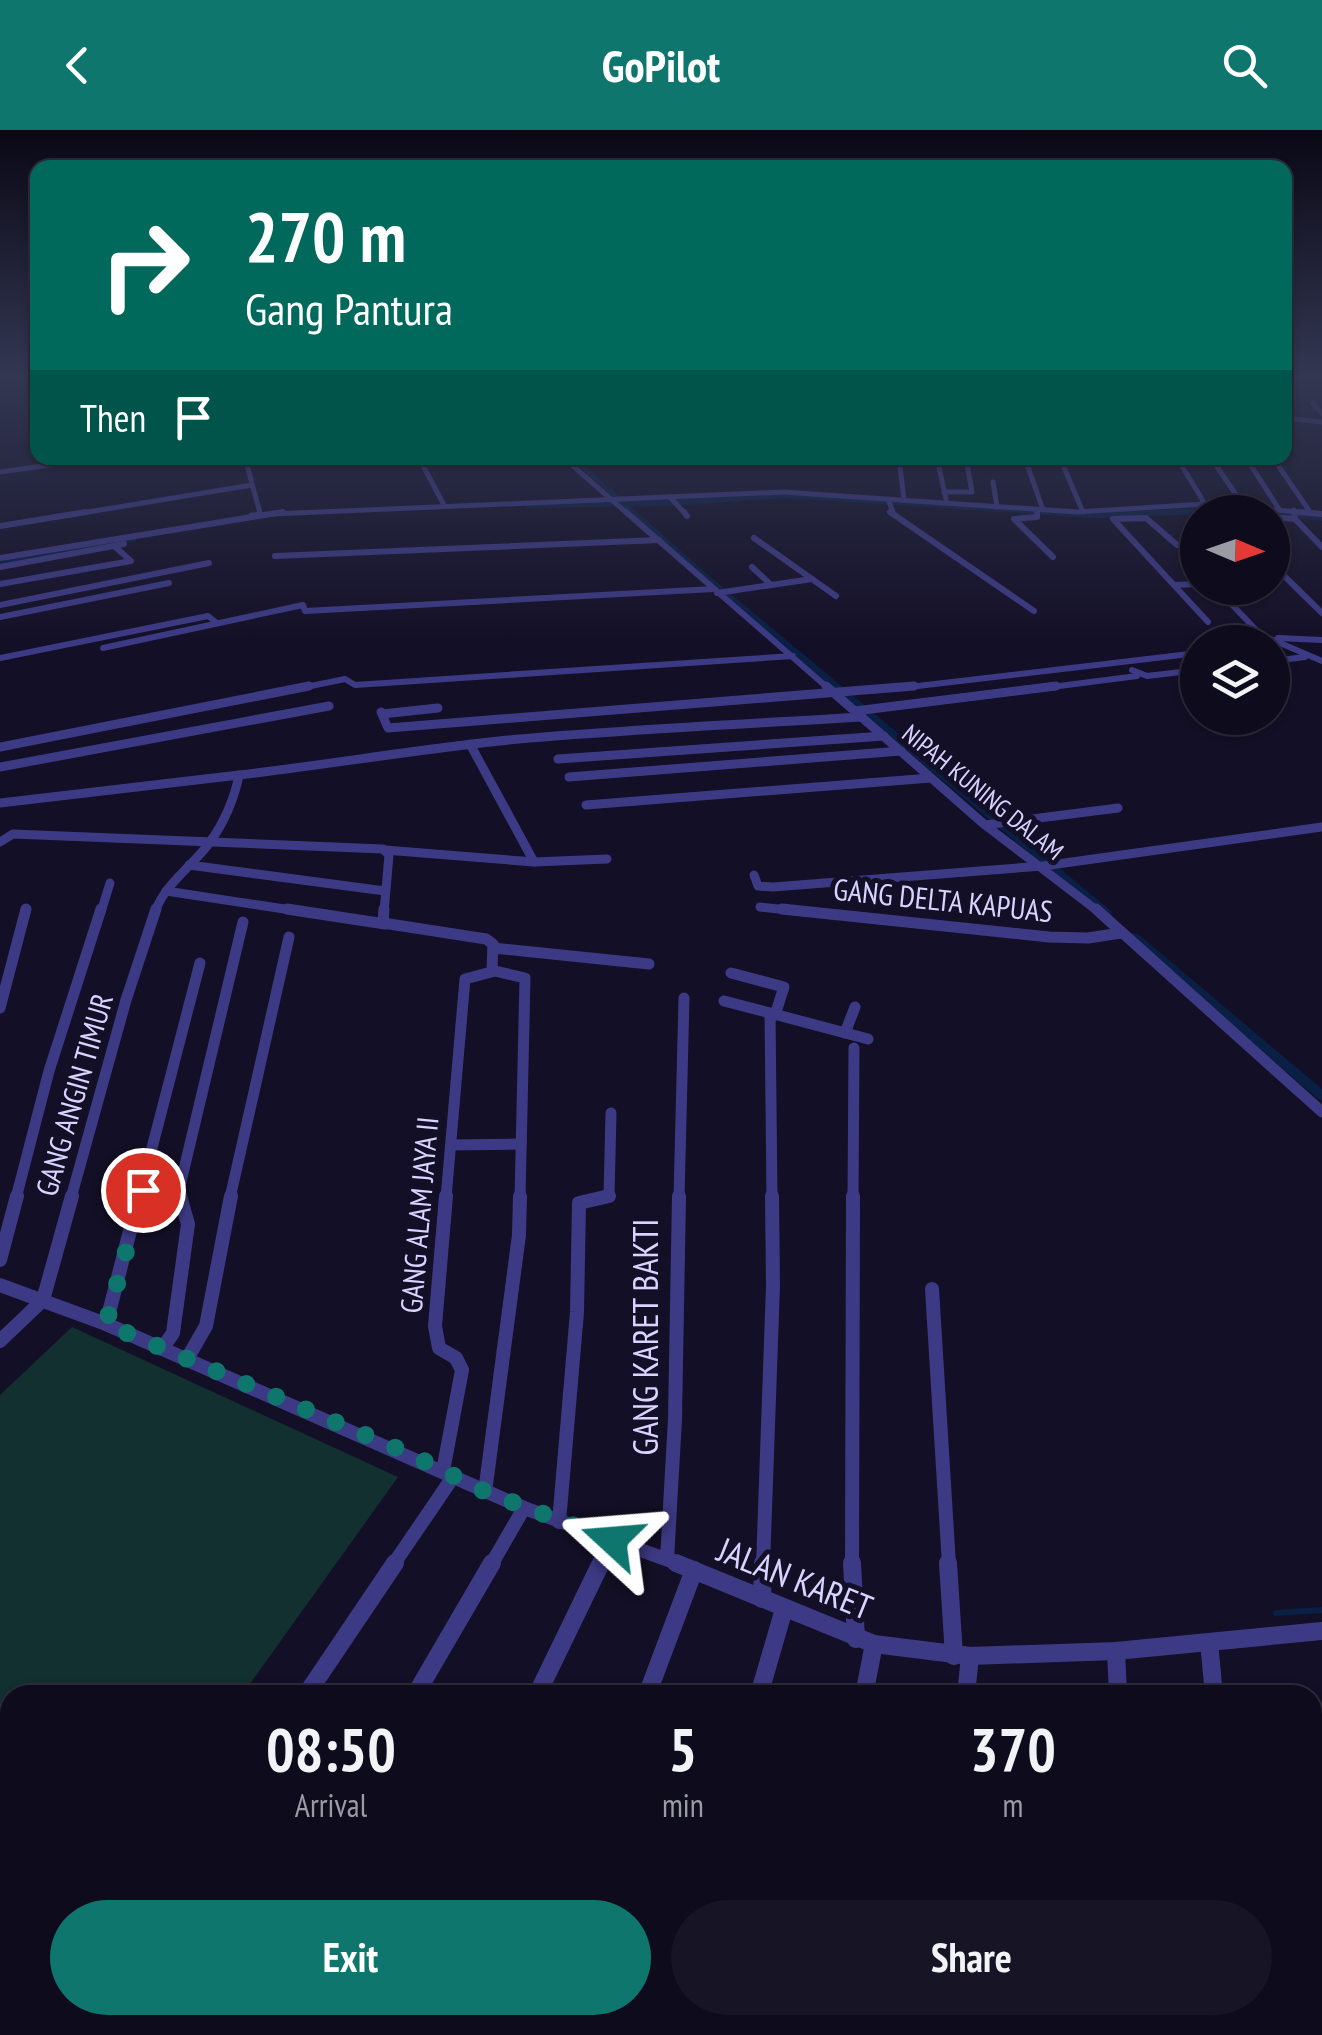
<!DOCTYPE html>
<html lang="en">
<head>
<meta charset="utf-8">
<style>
	:root { --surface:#0e0b1c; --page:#171425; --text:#f1f3f6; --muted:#9b9ba3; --line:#2e2b3b; --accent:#0f766e }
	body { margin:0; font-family:"PT Sans Narrow",sans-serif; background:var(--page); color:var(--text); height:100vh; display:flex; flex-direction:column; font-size:38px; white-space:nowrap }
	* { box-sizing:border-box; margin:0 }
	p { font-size:32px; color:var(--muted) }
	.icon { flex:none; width:55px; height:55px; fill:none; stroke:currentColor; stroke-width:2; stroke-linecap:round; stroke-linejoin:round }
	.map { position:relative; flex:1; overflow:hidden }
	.panel { position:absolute; left:0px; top:1555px; width:1322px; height:350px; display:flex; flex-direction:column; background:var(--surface); border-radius:30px 30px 0 0; box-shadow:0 2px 8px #0004,0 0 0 2px var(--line) }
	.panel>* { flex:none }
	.top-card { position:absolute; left:30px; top:30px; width:1262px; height:305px; border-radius:20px; box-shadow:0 2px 8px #0004,0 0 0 2px var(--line); background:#00695c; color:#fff; overflow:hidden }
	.needle { width:65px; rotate:92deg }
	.fabs { position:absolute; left:1180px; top:365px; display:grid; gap:20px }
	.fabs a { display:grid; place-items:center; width:110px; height:110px; border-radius:50%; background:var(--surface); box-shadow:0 2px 8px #0004,0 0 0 2px var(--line); font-size:50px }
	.pin { position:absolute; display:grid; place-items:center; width:85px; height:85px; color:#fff; margin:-42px; border:5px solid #fff; border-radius:50%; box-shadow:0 2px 10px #0007 }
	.me { position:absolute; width:110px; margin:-55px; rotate:289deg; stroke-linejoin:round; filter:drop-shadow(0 0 8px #0008) }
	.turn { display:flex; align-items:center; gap:35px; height:210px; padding:0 50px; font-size:45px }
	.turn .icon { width:130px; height:130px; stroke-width:2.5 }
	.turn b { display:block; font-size:70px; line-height:85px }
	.then { display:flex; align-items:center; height:95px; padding:0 50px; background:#0003; gap:20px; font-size:38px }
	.eta { display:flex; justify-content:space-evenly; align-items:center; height:170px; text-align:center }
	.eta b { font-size:60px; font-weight:600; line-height:70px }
	.primary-button { display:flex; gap:20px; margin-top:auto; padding:20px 50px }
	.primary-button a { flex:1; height:115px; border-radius:60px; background:var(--accent); color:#fff; font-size:40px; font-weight:600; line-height:115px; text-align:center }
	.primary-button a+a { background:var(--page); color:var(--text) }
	header { display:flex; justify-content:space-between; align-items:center; height:130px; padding:0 50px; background:var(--accent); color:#fff; font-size:45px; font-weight:600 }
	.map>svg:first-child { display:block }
	.green { fill:#12302f }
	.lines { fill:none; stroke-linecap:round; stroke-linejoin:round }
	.stream { stroke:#0a1f44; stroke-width:6 }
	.canal { fill:#0a1f44; fill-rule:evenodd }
	.river { fill:#0a1f44; fill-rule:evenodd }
	.street-far5 { stroke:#3d3a85; stroke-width:5 }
	.street-far4 { stroke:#3d3a85; stroke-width:6 }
	.street-far3 { stroke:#3d3a85; stroke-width:9 }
	.street-far2 { stroke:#3d3a85; stroke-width:11 }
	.street-far1 { stroke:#3d3a85; stroke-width:14 }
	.street { stroke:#3d3a85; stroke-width:18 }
	.route { stroke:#0f766e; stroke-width:18; stroke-dasharray:0 32.4 }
	.labels { text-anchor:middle; stroke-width:10; stroke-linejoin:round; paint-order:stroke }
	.far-street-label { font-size:25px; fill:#d9d4ff; stroke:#130f26 }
	.street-label { font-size:30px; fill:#d9d4ff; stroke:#130f26 }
	.near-street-label { font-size:35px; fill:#d9d4ff; stroke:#130f26 }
</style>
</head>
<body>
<header><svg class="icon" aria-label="back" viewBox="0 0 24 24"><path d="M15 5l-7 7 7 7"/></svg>GoPilot<svg class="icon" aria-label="search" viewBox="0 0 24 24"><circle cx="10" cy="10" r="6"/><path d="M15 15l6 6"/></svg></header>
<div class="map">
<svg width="1322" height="1905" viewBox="0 0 1322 1905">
	<rect width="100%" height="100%" fill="#130f26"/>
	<path class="green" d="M72,1197L398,1347L242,1565H10V1888L0,1902V1265Z"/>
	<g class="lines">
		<path class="stream" d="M1276,1483L1322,1480"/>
		<g class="canal">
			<path d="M570,328H576L706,443L1111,781L1112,783L1111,785H1103L700,447Z"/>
			<path d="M1134,803L1138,804L1322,959V970L1318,969L1130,808L1129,806L1130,804Z"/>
		</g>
		<g class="river">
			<path d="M787,362L1090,382L1247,377L1322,385V391L1272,386V382L1090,388L787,368L672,376L528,378L523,375L528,372L672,370Z"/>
			<path d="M131,406L136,409L135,411L0,436V430Z"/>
		</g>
		<g class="street-far5">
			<path d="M1313,273L1322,283"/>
			<path d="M1285,288L1322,292"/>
			<path d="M245,328L260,383"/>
			<path d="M419,328L444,375"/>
			<path d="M564,328L629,385"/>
			<path d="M899,328L904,370"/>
			<path d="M937,328L946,369"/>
			<path d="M1025,328L1043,380"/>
			<path d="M1060,328L1083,382"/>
			<path d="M1177,328L1205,374"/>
			<path d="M1211,328L1243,375"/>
			<path d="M1246,328L1279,379"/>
			<path d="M1273,328L1310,382"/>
			<path d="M0,342L99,328"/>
			<path d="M993,352L997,377"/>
			<path d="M944,362H972L966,328"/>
			<path d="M671,368L686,385"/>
			<path d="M888,369L894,385"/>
			<path d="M1037,380V385"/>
			<path d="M1294,380L1295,385"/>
			<path d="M70,385L252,355"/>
			<path d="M251,385L783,362L1077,382L1205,374L1322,384"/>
		</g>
		<g class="street-far4">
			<path d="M626,382L829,559"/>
			<path d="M684,382L687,386"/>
			<path d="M890,382L1034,481"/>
			<path d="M1037,382V387L1014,389L1053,427"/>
			<path d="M1294,382L1295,389L1322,417"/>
			<path d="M1299,382L1322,384"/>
			<path d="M1272,387L1295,389"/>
			<path d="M0,396L86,382"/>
			<path d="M754,408L836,466"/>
			<path d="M1177,415L1146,388L1113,389L1208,492"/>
			<path d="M275,426L659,410"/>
			<path d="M0,428L283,382"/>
			<path d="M1272,434L1322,483"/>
			<path d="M0,437L124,414"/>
			<path d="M752,437L770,454"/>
			<path d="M0,454L131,431L114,416"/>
			<path d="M1174,455L1198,454"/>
			<path d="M1216,458L1261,505L1322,531"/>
			<path d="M717,463L812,449"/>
			<path d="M0,475L209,433"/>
			<path d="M0,487L169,453"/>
			<path d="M1278,508L1322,510"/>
			<path d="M103,518L303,475L305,481L714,459"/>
			<path d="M0,528L208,486L217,493"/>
			<path d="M1272,531L1305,527"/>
			<path d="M1132,540L1147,546L1198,540"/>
			<path d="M296,559L345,549L355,555L793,526"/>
			<path d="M892,559L1198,523"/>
			<path d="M1036,559L1137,546"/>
		</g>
		<g class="street-far3">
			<path d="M826,556L985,695L1099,782"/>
			<path d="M855,581L1056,556"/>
			<path d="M381,582L388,598L914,556"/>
			<path d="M382,584L438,578"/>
			<path d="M470,614L534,732"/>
			<path d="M0,617L309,556"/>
			<path d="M558,629L884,606"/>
			<path d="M0,637L329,576"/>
			<path d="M239,645C333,634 425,618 519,609C633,599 748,594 862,587"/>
			<path d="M569,647L901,621"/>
			<path d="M0,673L239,645C235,667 224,693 210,712C193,736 165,753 155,782"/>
			<path d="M586,675L931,648"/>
			<path d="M985,695L1118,678"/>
			<path d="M0,712L13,704L383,719L389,725L384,782"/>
			<path d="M385,720L534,732L607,729"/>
			<path d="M189,735L385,761"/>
			<path d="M754,745L758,756L773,757L1043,736L1322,697"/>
			<path d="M166,761L304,782"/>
			<path d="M760,777L806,782"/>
			<path d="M101,782L110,753"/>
		</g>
		<g class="street-far2">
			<path d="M287,779L385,794"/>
			<path d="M384,779L383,793L486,809L493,814L492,840"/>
			<path d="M782,779L1049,807L1088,808L1121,803"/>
			<path d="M1096,779L1322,982"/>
			<path d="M493,818L649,834"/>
			<path d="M731,843L784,857L775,885"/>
			<path d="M724,871L770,883"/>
			<path d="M0,878L26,779"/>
			<path d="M845,903L855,877"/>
			<path d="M451,1015L521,1014"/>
			<path d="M16,1068L49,941L101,779"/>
			<path d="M71,1068L126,870L156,779"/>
			<path d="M139,1068L200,833"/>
			<path d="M181,1068L179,1060L243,792"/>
			<path d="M230,1068L289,807"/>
			<path d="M446,1068L465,849L495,841L525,848L520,1068"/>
			<path d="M600,1068L609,1066L611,983"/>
			<path d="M679,1068L684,868"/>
			<path d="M772,1068L770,883L868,909"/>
			<path d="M853,1068L854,918"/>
		</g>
		<g class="street-far1">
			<path d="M0,1130L17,1066"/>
			<path d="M0,1155L106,1194L524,1378L682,1435"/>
			<path d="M932,1159L949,1435"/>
			<path d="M106,1194L139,1066"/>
			<path d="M0,1211L43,1170L72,1066"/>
			<path d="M162,1219L173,1203L188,1094L180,1066"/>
			<path d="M187,1229L206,1196L231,1066"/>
			<path d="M443,1341L462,1240L456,1228L439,1218L435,1196L446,1066"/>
			<path d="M485,1362L519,1105L520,1066"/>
			<path d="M559,1392L577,1182L579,1073L609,1066"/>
			<path d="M667,1429L675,1289L679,1066"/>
			<path d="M393,1435L453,1347"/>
			<path d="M491,1435L524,1378"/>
			<path d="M600,1435L612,1410"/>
			<path d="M763,1435L773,1156L772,1066"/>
			<path d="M852,1435L853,1066"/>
		</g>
		<g class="street">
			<path d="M676,1433L874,1514L970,1526L1116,1521L1322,1501"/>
			<path d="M852,1433L856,1509"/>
			<path d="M948,1433L954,1526"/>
			<path d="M762,1469L763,1433"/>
			<path d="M1209,1512L1214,1565"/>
			<path d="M1116,1521L1118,1565"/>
			<path d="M306,1565L395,1433"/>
			<path d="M415,1565L492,1433"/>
			<path d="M537,1565L601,1433"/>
			<path d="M647,1565L694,1440"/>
			<path d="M759,1565L784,1479"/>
			<path d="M864,1565L874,1514"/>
			<path d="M966,1565L970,1526"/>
			<path d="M1063,1895V1905"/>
			<path d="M1200,1895L1201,1905"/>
			<path d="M78,1905L84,1895"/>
			<path d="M224,1905L230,1895"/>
			<path d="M381,1905L385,1895"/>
			<path d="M519,1905L523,1895"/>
			<path d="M661,1905L664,1895"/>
			<path d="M795,1905L797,1895"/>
			<path d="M931,1905L932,1895"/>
		</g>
	</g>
	<linearGradient id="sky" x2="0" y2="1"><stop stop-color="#0a0815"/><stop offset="0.48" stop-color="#333752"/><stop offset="1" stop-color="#333752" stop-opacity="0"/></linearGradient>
	<rect width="1322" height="514" fill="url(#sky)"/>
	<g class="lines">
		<path class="route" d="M143,1060L106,1194L410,1324L486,1362L612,1410"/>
	</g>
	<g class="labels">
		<g class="far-street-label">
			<text transform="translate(983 662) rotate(39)" y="9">NIPAH KUNING DALAM</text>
		</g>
		<g class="street-label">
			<text transform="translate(943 771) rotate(6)" y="10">GANG DELTA KAPUAS</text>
			<text transform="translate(75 965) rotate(-74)" y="10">GANG ANGIN TIMUR</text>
			<text transform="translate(420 1085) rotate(-85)" y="10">GANG ALAM JAYA II</text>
		</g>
		<g class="near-street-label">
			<text transform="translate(646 1207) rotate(-90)" y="12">GANG KARET BAKTI</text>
			<text transform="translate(795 1449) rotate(22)" y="12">JALAN KARET</text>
		</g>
	</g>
</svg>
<div class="fabs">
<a><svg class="needle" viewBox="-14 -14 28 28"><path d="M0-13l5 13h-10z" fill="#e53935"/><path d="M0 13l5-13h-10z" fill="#9b9ba3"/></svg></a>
<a><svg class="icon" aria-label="layers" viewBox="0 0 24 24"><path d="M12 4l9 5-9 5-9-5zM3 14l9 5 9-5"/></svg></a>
</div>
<div class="pin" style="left:143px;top:1060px;background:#d93025"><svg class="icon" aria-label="arrive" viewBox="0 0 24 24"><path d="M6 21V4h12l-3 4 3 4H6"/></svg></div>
<svg class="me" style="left:612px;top:1410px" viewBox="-20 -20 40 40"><path d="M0-17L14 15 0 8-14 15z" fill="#0f766e" stroke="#fff" stroke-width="4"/></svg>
<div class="top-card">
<div class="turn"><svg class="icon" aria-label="right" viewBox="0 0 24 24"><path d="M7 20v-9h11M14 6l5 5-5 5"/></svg><div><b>270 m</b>Gang Pantura</div></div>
<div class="then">Then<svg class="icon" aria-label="arrive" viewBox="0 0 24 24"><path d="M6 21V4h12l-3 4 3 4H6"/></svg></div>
</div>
<section class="panel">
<div class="eta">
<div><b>08:50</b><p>Arrival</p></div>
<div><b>5</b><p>min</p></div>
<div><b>370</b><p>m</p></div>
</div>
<div class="primary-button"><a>Exit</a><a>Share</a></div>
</section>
</div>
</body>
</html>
